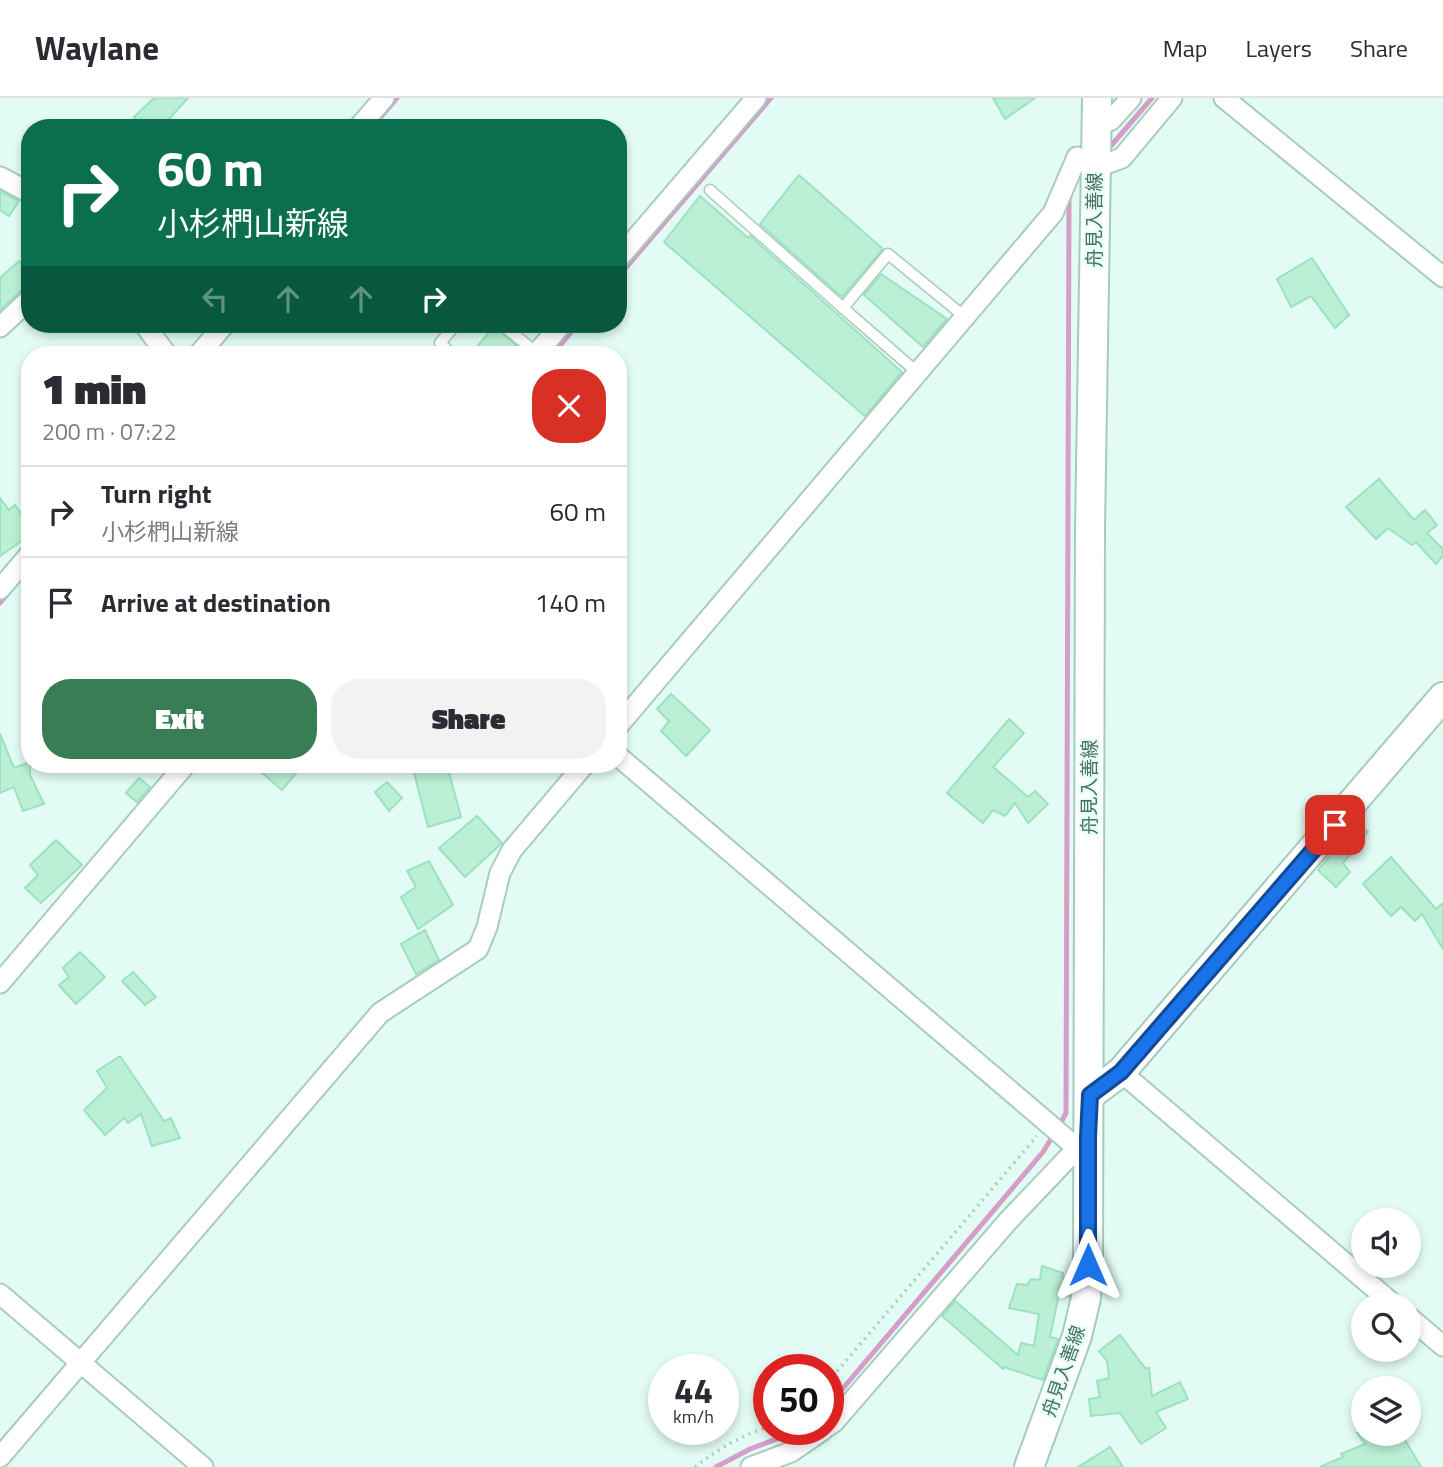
<!DOCTYPE html>
<html lang="en">
<head>
<meta charset="utf-8">
<style>
	:root { --surface:#fff; --page:#f2f2f3; --text:#2b2b33; --muted:#7c7c81; --line:#e1e1e2; --accent:#397d55 }
	body { margin:0; font-family:"Titillium Web","Noto Sans JP",sans-serif; background:var(--page); color:var(--text); height:100vh; display:flex; flex-direction:column; font-size:26px; white-space:nowrap }
	* { box-sizing:border-box; margin:0 }
	p { font-size:23px; color:var(--muted) }
	.icon { flex:none; width:38px; height:38px; fill:none; stroke:currentColor; stroke-width:2; stroke-linecap:round; stroke-linejoin:round }
	.map { position:relative; flex:1; overflow:hidden }
	.sheet { position:absolute; left:21px; top:248px; width:606px; height:427px; display:flex; flex-direction:column; background:var(--surface); border-radius:28px; box-shadow:0 4px 10px #0003 }
	.sheet>* { flex:none }
	.top-card { position:absolute; left:21px; top:21px; width:606px; height:214px; border-radius:28px; box-shadow:0 4px 10px #0003; background:#0b6e4f; color:#fff; overflow:hidden }
	.buttons { position:absolute; left:1351px; top:1110px; display:grid; gap:14px }
	.buttons a { display:grid; place-items:center; width:70px; height:70px; border-radius:50%; background:var(--surface); box-shadow:0 4px 10px #0003; font-size:35px }
	.speed { position:absolute; left:648px; top:1256px; display:flex; gap:14px; font-size:35px; font-weight:700; text-align:center }
	.speed>* { display:grid; place-content:center; width:91px; height:91px; border-radius:50%; background:var(--surface); box-shadow:0 4px 10px #0003; line-height:1 }
	.speed small { font-size:18px; font-weight:400 }
	.speed .limit { border:10px solid #d22; background:#fff; color:#111 }
	.pin { position:absolute; display:grid; place-items:center; width:60px; height:60px; color:#fff; margin:-30px; border-radius:14px; box-shadow:0 4px 10px #0006 }
	.me { position:absolute; width:77px; margin:-38px; rotate:0deg; stroke-linejoin:round; filter:drop-shadow(0 0 5px #0008) }
	.turn { display:flex; align-items:center; gap:24px; height:147px; padding:0 21px; font-size:32px }
	.turn .icon { width:91px; height:91px; stroke-width:2.5 }
	.turn b { display:block; font-size:49px; line-height:60px }
	.lanes { display:flex; align-items:center; height:66px; padding:0 21px; background:#0003; justify-content:center; gap:35px; direction:ltr }
	.lanes .off { opacity:.35 }
	.round { display:grid; place-items:center; flex:none; width:74px; height:74px; border-radius:28px; background:var(--page) }
	.head { display:flex; align-items:center; justify-content:space-between; height:119px; padding:0 21px }
	h1 { font-size:42px; font-weight:800; line-height:52px }
	.cta { display:flex; gap:14px; margin-top:auto; padding:14px 21px }
	.cta a { flex:1; height:80px; border-radius:28px; background:var(--accent); color:#fff; font-size:28px; font-weight:800; line-height:80px; text-align:center }
	.cta a+a { background:var(--page); color:var(--text) }
	ul { padding:0; list-style:none }
	li { display:flex; align-items:center; gap:21px; height:91px; padding:0 21px; border-top:2px solid var(--line) }
	li div { flex:1 }
	li b { display:block; font-size:26px }
	li em { font-style:normal }
	header { display:flex; align-items:center; gap:42px; box-sizing:border-box; height:98px; padding:0 35px; background:var(--surface); border-bottom:2px solid var(--line) }
	header strong { font-size:33px }
	nav { display:flex; gap:38px; margin-inline-start:auto; font-size:24px }
	.map>svg:first-child { display:block }
	.lines { fill:none; stroke-linecap:round; stroke-linejoin:round }
	.stream { stroke:#d59ec6; stroke-width:5 }
	.building { fill:#bbf0d6; stroke:#9ce2bf; stroke-width:2 }
	.service-casing { stroke:#a9ccbd; stroke-width:13 }
	.minor-casing { stroke:#a9ccbd; stroke-width:23 }
	.secondary-casing { stroke:#a5ccbb; stroke-width:32 }
	.path { stroke:#9ed4ba; stroke-width:3.5; stroke-dasharray:2 5; stroke-linecap:butt }
	.service { stroke:#fff; stroke-width:10 }
	.minor { stroke:#fff; stroke-width:19 }
	.secondary { stroke:#fff; stroke-width:28 }
	.route-casing { stroke:#114b97; stroke-width:18 }
	.route { stroke:#1a73e8; stroke-width:12 }
	.labels { text-anchor:middle; stroke-width:5; stroke-linejoin:round; paint-order:stroke }
	.street-label { font-size:19px; fill:#49725d; stroke:#e8fef8 }
</style>
</head>
<body>
<header>
<strong>Waylane</strong>
<nav><a>Map</a><a>Layers</a><a>Share</a></nav>
</header>
<div class="map">
<svg width="1443" height="1369" viewBox="0 0 1443 1369">
	<rect width="100%" height="100%" fill="#e2fbf5"/>
	<g class="lines">
		<g class="stream">
			<path d="M371,30L397,0"/>
			<path d="M1109,50L1152,0"/>
			<path d="M618,179L771,0"/>
			<path d="M552,257L578,226"/>
			<path d="M0,505L9,494"/>
			<path d="M1059,1028L1066,1015L1069,100"/>
			<path d="M828,1308L1043,1054L1054,1036"/>
			<path d="M716,1369L750,1351L801,1332"/>
		</g>
	</g>
	<g class="building">
		<path d="M154,0H188L161,30H143L134,19Z"/>
		<path d="M993,0H1035L1005,21Z"/>
		<path d="M799,77L883,151L842,199L760,126Z"/>
		<path d="M0,93L19,103L9,118L0,112Z"/>
		<path d="M700,98L748,140L750,138L902,274L865,318L664,144Z"/>
		<path d="M1312,160L1349,217L1335,230L1311,198L1291,209L1277,181Z"/>
		<path d="M19,163L30,176V184L0,212V180Z"/>
		<path d="M881,176L947,221L923,249L864,197Z"/>
		<path d="M494,228L519,250L513,257H470Z"/>
		<path d="M1379,381L1414,422L1425,412L1437,427L1427,435L1443,451V458L1436,466L1416,444L1412,447L1388,430L1376,441L1346,409Z"/>
		<path d="M0,400L9,412L15,407L30,428V437L0,458Z"/>
		<path d="M671,596L710,632L686,658L661,633L669,623L657,611Z"/>
		<path d="M1009,621L1024,635L993,669L1028,699L1035,693L1048,706L1028,725L1015,705L1005,718L993,712L983,725L947,695Z"/>
		<path d="M0,636L14,670L30,664V677L44,706L23,713L14,689L0,695Z"/>
		<path d="M253,667H303L282,692Z"/>
		<path d="M412,667H447L461,719L428,729Z"/>
		<path d="M139,680L150,689L137,704L126,695Z"/>
		<path d="M387,684L402,700L389,713L375,694Z"/>
		<path d="M477,718L502,745L465,779L439,750Z"/>
		<path d="M1357,725L1368,734L1343,765L1350,774L1336,789L1318,772Z"/>
		<path d="M56,742L82,767L41,805L25,790L38,777L30,767Z"/>
		<path d="M1391,759L1436,811L1443,805V851L1422,816L1415,823L1401,809L1391,818L1363,786Z"/>
		<path d="M429,763L453,807L418,831L401,799L416,789L407,773Z"/>
		<path d="M425,832L439,862L416,876L401,846Z"/>
		<path d="M80,854L105,879L76,906L59,887L69,879L63,870Z"/>
		<path d="M133,874L156,899L145,907L122,883Z"/>
		<path d="M120,958L164,1023L171,1020L180,1040L152,1048L141,1016L128,1025L124,1020L105,1037L84,1012L107,990L97,973Z"/>
		<path d="M1042,1168L1063,1175L1062,1179L1070,1182L1069,1198L1059,1196L1050,1239L1058,1241L1043,1282L1004,1269L1003,1271L942,1218L955,1203L1018,1257L1021,1245L1034,1248L1039,1216L1009,1210L1017,1186L1027,1187L1031,1181L1040,1182Z"/>
		<path d="M1120,1237L1145,1270H1149L1152,1298L1180,1284L1188,1301L1156,1314L1166,1330L1141,1346L1120,1315L1091,1318L1089,1301L1100,1299L1097,1283L1109,1280L1107,1263L1099,1253Z"/>
		<path d="M1357,1335H1401L1421,1369H1320L1343,1359L1341,1356L1365,1346Z"/>
		<path d="M1110,1349L1123,1369H1078Z"/>
	</g>
	<g class="lines">
		<defs>
			<g id="service">
				<path d="M710,92L843,210"/>
				<path d="M501,226L537,255"/>
				<path d="M453,257L440,245L456,226"/>
				<path d="M918,275L843,210L888,156L965,219"/>
			</g>
			<g id="minor">
				<path d="M1224,0L1443,179"/>
				<path d="M1096,28L1111,22L1131,0"/>
				<path d="M358,30L384,0"/>
				<path d="M0,79L30,95"/>
				<path d="M618,161L756,0"/>
				<path d="M144,226L167,257"/>
				<path d="M0,229L30,201"/>
				<path d="M198,257L225,226"/>
				<path d="M535,257L562,226"/>
				<path d="M0,491L30,456"/>
				<path d="M618,628L1053,115L1077,59L1095,70L1122,60L1172,0"/>
				<path d="M618,658L1077,1050"/>
				<path d="M0,885L185,667"/>
				<path d="M1121,974L1393,1206"/>
				<path d="M0,1196L203,1369"/>
				<path d="M1409,1219L1443,1248"/>
				<path d="M828,1328L834,1324L1008,1123L1085,1042"/>
				<path d="M0,1359L380,915L478,851L487,829L500,775L512,752L584,667"/>
				<path d="M751,1369L791,1354L823,1332"/>
			</g>
			<g id="secondary">
				<path d="M1090,997L1121,974L1443,599"/>
				<path d="M1029,1369L1077,1238L1086,1200L1088,1167L1090,431L1097,0"/>
			</g>
		</defs>
		<use href="#service" class="service-casing"/>
		<use href="#minor" class="minor-casing"/>
		<use href="#secondary" class="secondary-casing"/>
		<g class="path">
			<path d="M828,1284L1037,1038"/>
			<path d="M695,1369C718,1351 740,1338 768,1329"/>
		</g>
		<use href="#service" class="service"/>
		<use href="#minor" class="minor"/>
		<use href="#secondary" class="secondary"/>
	</g>
	<g class="lines">
		<defs>
			<path id="route" d="M1088,1167V1039L1090,997L1121,974L1335,727"/>
		</defs>
		<use href="#route" class="route-casing"/>
		<use href="#route" class="route"/>
	</g>
	<g class="labels">
		<g class="street-label">
			<text transform="translate(1094 122) rotate(-90)" y="7">舟見入善線</text>
			<text transform="translate(1089 689) rotate(-90)" y="7">舟見入善線</text>
			<text transform="translate(1063 1273) rotate(-71)" y="7">舟見入善線</text>
		</g>
	</g>
</svg>
<div class="buttons">
<a><svg class="icon" aria-label="sound" viewBox="0 0 24 24"><path d="M4 9h4l5-4v14l-5-4H4zM17 9q2 3 0 6"/></svg></a>
<a><svg class="icon" aria-label="search" viewBox="0 0 24 24"><circle cx="10" cy="10" r="6"/><path d="M15 15l6 6"/></svg></a>
<a><svg class="icon" aria-label="layers" viewBox="0 0 24 24"><path d="M12 4l9 5-9 5-9-5zM3 14l9 5 9-5"/></svg></a>
</div>
<div class="speed"><div>44<small>km/h</small></div><div class="limit">50</div></div>
<div class="pin" style="left:1335px;top:727px;background:#d93025"><svg class="icon" aria-label="arrive" viewBox="0 0 24 24"><path d="M6 21V4h12l-3 4 3 4H6"/></svg></div>
<svg class="me" style="left:1088px;top:1167px" viewBox="-20 -20 40 40"><path d="M0-17L14 15 0 8-14 15z" fill="#1a73e8" stroke="#fff" stroke-width="4"/></svg>
<div class="top-card">
<div class="turn"><svg class="icon" aria-label="right" viewBox="0 0 24 24"><path d="M7 20v-9h11M14 6l5 5-5 5"/></svg><div><b>60 m</b>小杉椚山新線</div></div>
<div class="lanes"><svg class="icon off" aria-label="left" viewBox="0 0 24 24"><path d="M17 20v-9H6M10 6l-5 5 5 5"/></svg><svg class="icon off" aria-label="ahead" viewBox="0 0 24 24"><path d="M12 20V5M6 11l6-6 6 6"/></svg><svg class="icon off" aria-label="ahead" viewBox="0 0 24 24"><path d="M12 20V5M6 11l6-6 6 6"/></svg><svg class="icon" aria-label="right" viewBox="0 0 24 24"><path d="M7 20v-9h11M14 6l5 5-5 5"/></svg></div>
</div>
<section class="sheet">
<div class="head"><div><h1>1 min</h1><p>200 m · 07:22</p></div><a class="round" style="background:#d93025;color:#fff"><svg class="icon" aria-label="close" viewBox="0 0 24 24"><path d="M6 6l12 12M18 6L6 18"/></svg></a></div>
<ul>
<li><svg class="icon" aria-label="right" viewBox="0 0 24 24"><path d="M7 20v-9h11M14 6l5 5-5 5"/></svg><div><b>Turn right</b><p>小杉椚山新線</p></div><em>60 m</em></li>
<li><svg class="icon" aria-label="arrive" viewBox="0 0 24 24"><path d="M6 21V4h12l-3 4 3 4H6"/></svg><div><b>Arrive at destination</b></div><em>140 m</em></li>
</ul>
<div class="cta"><a>Exit</a><a>Share</a></div>
</section>
</div>
</body>
</html>
